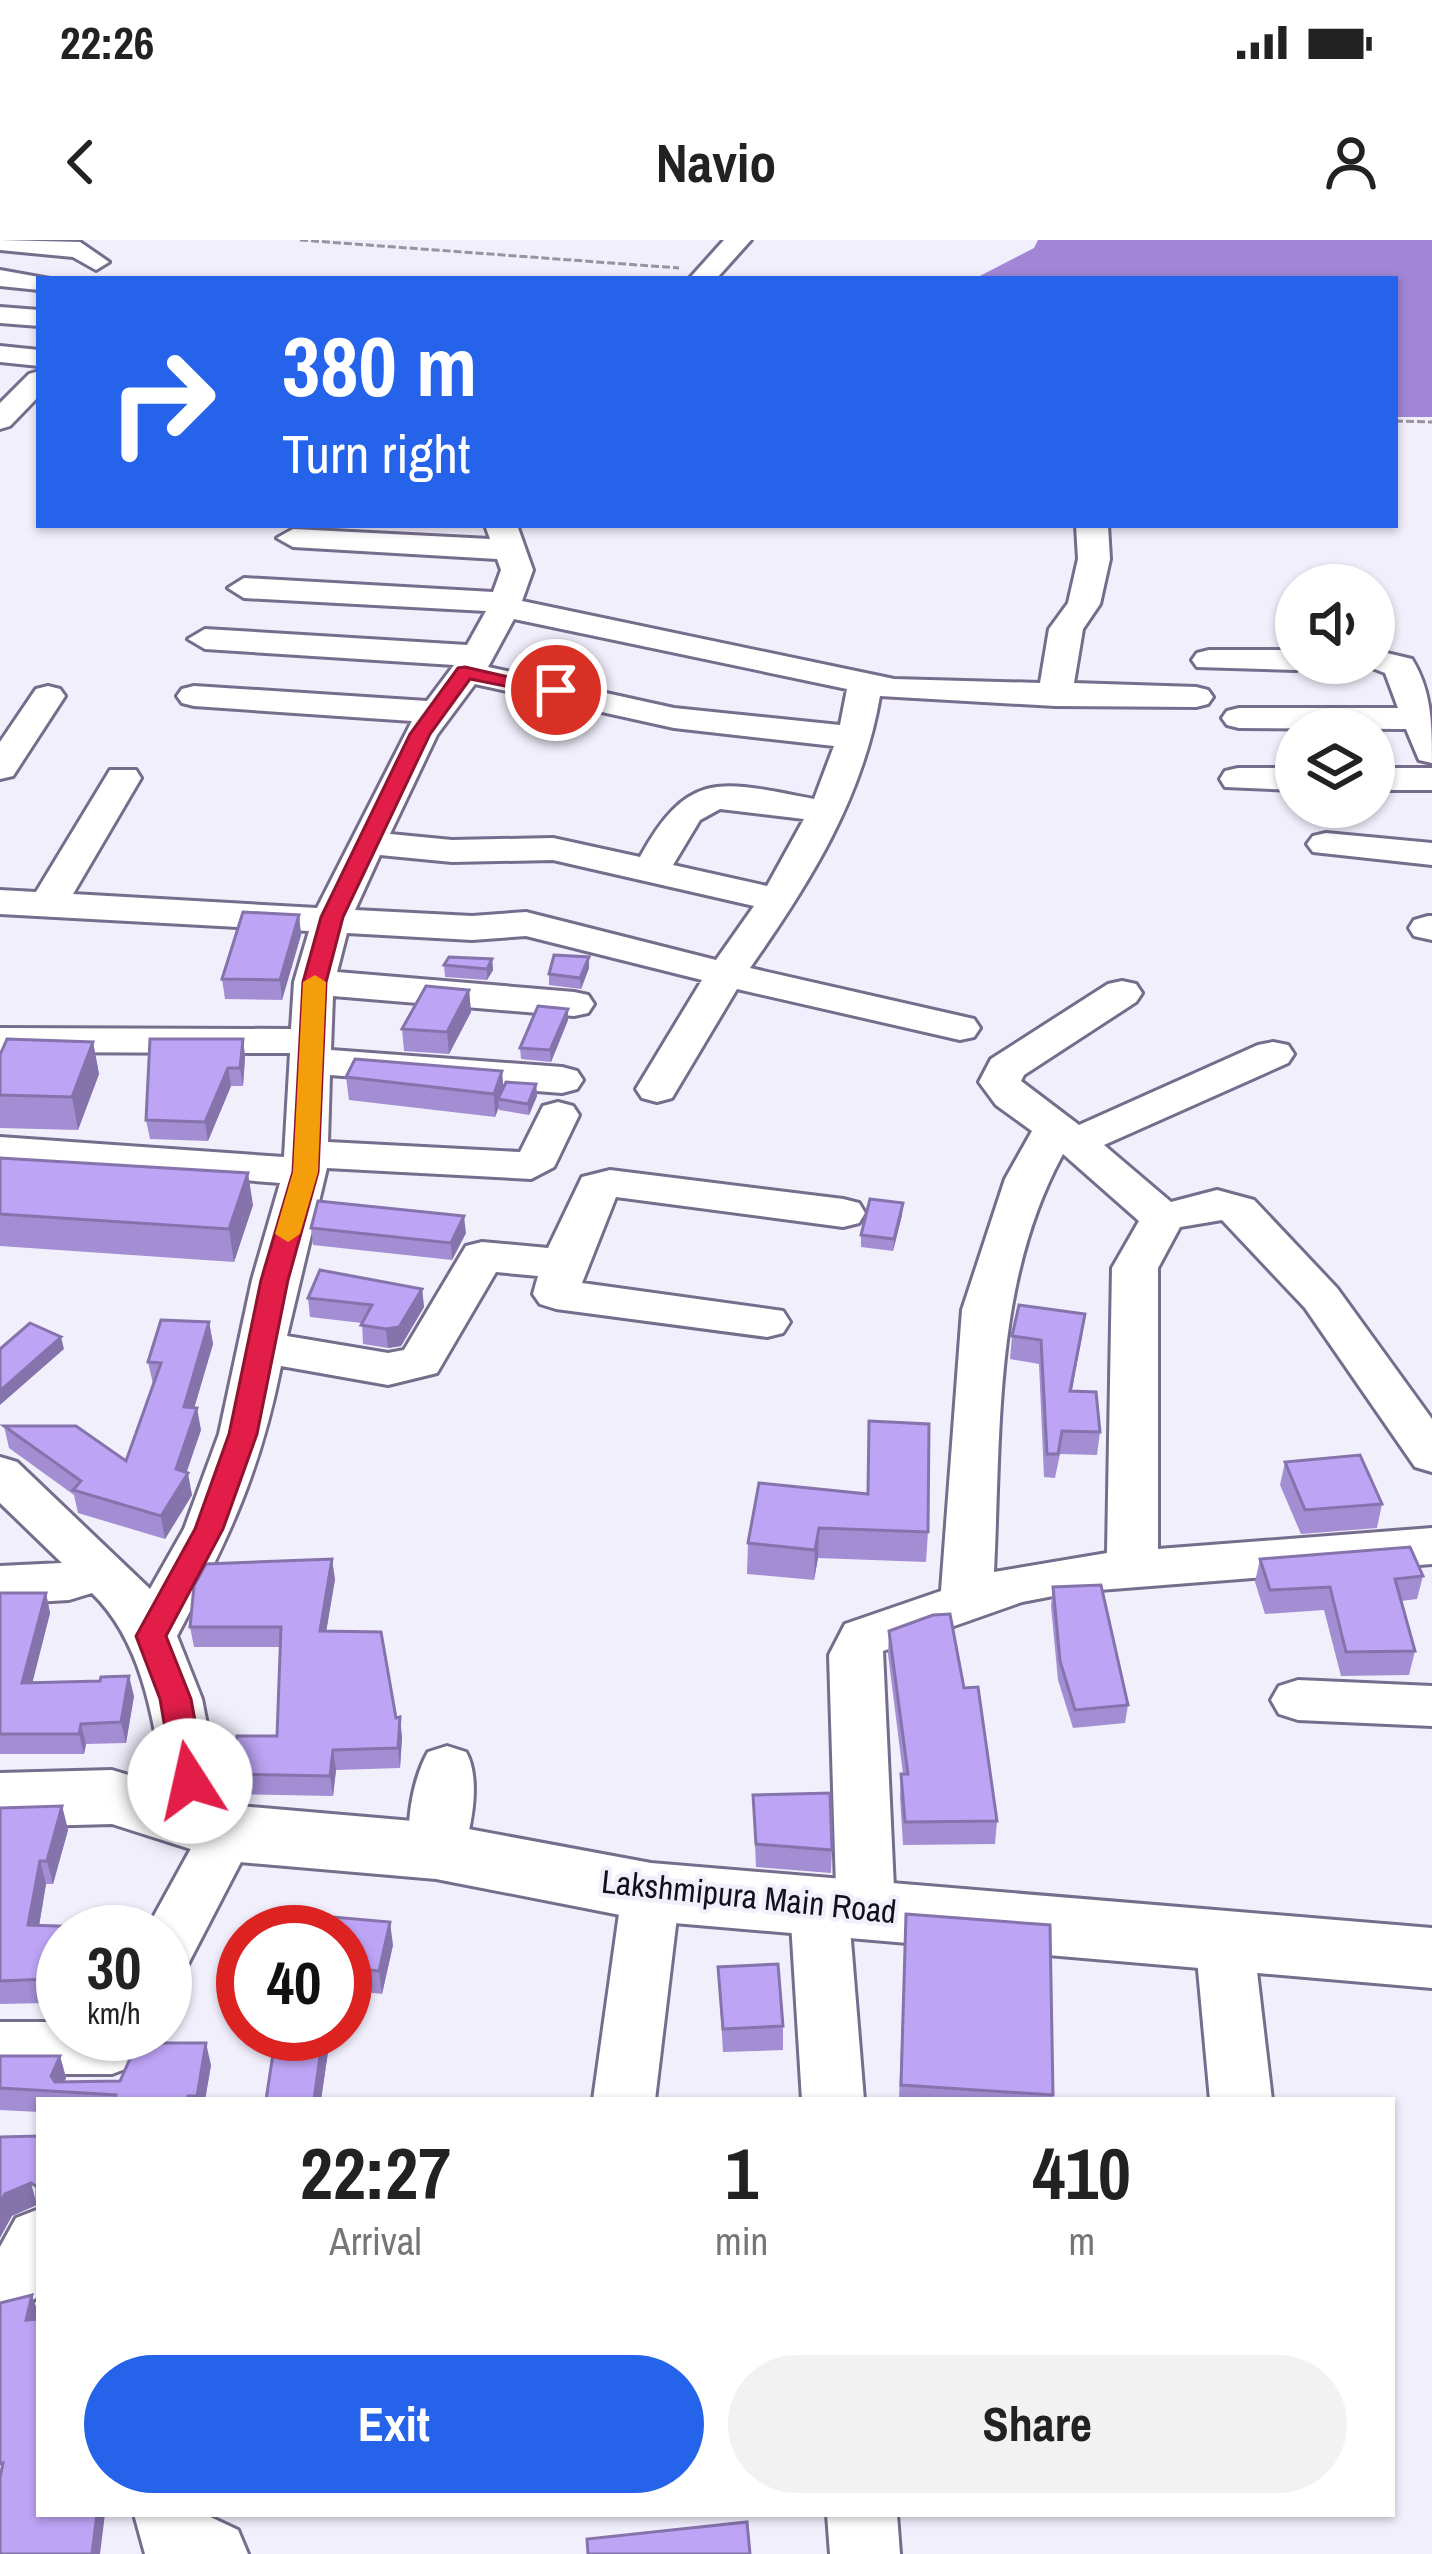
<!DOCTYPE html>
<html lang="en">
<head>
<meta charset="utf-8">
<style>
	:root { --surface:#fff; --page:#f2f2f2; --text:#222; --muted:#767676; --accent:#2563eb }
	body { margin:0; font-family:"Archivo Narrow",sans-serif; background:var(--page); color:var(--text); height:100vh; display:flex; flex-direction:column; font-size:45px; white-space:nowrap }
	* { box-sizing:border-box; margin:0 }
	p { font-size:39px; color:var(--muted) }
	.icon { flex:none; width:66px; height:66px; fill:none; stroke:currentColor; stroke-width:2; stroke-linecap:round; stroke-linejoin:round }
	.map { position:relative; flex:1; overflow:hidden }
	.drawer { position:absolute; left:36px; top:1857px; width:1359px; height:420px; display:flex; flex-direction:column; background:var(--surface); border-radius:0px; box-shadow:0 3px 9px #0004 }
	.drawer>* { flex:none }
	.hud { position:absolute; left:36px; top:36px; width:1362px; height:252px; border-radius:0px; box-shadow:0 3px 9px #0004; background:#2563eb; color:#fff; overflow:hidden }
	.tools { position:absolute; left:1275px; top:324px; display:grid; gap:24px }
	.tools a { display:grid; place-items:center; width:120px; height:120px; border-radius:50%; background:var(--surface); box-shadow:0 3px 9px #0004; font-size:60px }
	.speed { position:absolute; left:36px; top:1665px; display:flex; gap:24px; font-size:60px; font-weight:700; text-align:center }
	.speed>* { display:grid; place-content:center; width:156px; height:156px; border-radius:50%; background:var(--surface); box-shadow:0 3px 9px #0004; line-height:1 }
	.speed small { font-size:30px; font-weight:400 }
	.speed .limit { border:18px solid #d22; background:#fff; color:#111 }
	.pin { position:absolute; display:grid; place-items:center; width:102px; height:102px; color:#fff; margin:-51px; border:6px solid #fff; border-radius:50%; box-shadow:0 3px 12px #0007 }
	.me { position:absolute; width:132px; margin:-66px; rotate:350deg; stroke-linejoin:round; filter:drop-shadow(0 0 9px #0008) }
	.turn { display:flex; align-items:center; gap:42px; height:252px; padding:0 48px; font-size:54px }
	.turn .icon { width:156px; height:156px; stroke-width:2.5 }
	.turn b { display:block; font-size:84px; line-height:102px }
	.eta { display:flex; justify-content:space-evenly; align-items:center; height:204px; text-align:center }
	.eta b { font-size:72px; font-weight:800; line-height:84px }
	.button { display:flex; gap:24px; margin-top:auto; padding:24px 48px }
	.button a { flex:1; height:138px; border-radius:72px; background:var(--accent); color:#fff; font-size:48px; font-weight:800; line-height:138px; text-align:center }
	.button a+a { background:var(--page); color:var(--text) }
	.status { display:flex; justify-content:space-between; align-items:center; height:84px; padding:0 60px; background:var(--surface); direction:ltr }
	.status svg { height:33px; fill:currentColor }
	header { display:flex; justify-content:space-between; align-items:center; height:156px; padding:0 48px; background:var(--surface); font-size:54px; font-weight:800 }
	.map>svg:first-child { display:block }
	.water { fill:#a086d5 }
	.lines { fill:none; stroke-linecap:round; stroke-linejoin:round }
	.minor-casing { stroke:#766d8c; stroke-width:6 }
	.major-casing { stroke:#766d8c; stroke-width:6 }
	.path { stroke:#9793a1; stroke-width:3; stroke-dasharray:8 3; stroke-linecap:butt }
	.minor { fill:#fff; fill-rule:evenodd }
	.major { fill:#fff; fill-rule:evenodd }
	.wall { fill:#a38dd3 }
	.shaded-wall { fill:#8573ac }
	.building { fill:#bea4f5; stroke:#8573ac; stroke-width:3 }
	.route { fill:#e11d48; stroke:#92132f; stroke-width:3 }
	.slow { fill:#f59e0b }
	.labels { text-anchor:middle; stroke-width:9; stroke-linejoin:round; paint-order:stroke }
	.street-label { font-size:33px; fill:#130f1b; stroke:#f2effd }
</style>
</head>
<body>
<div class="status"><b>22:26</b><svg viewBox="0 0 49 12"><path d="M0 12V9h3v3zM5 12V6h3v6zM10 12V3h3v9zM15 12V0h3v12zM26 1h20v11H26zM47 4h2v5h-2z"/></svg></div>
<header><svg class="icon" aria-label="back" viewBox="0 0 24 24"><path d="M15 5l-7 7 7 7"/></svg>Navio<svg class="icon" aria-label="person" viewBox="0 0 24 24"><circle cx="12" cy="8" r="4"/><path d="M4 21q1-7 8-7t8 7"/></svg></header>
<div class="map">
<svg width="1432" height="2314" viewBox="0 0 1432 2314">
	<rect width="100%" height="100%" fill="#f2effd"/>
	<path class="water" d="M1038,0H1432V177H1395V39H974L1034,8Z"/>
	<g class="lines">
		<defs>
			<g id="minor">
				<path d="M0,0L80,2L109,22L96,30L73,17L0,10Z"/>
				<path d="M724,0H751L716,39H689Z"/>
				<path d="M0,30L50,39H39V50L0,46Z"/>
				<path d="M0,67L39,70V86L0,83Z"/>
				<path d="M0,106L39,110V126L0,122Z"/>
				<path d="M39,131V156L10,186L0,189V163L29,134Z"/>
				<path d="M485,285H517L533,330L522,361L894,439L1040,443L1049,389L1068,363L1078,319L1076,285H1108L1110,319L1100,364L1083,389L1074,443L1196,447L1208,450L1213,457L1208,464L1196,467L1055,466L880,456C862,561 808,645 750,728L974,779L980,788L974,797L960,800L737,749L672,858L657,862L642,858L636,849L702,740L526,696L472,700L347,693L337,732L574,752L588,755L594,764L588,773L574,776L333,756L331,810L562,827L577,831L583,840L577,849L562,853L330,835L328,902L520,912L543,866L558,862L573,866L579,875L554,927L531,939L327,928L287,1096L388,1113L404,1110L466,1006L482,1002L548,1008L582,937L610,930L843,959L859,963L865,973L859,983L843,987L616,957L582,1043L783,1071L790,1082L783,1093L767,1097L556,1069L540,1064L533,1054L538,1036L496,1032L437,1133L388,1145L281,1126C260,1233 228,1300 177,1396L202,1459L224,1572L248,1577L256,1593L186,1728L165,1735V1692H145L194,1603L178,1598L170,1582C156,1505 151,1410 92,1353L69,1360L0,1364V1326L62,1323L0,1263V1217L17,1222L150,1349L184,1289L219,1194L252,1040L280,943L9,921L0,919V897L284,917L290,813L0,812V788L291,789L294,742L309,691L0,674V650L36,652L110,530H136L141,538L73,654L317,668L412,481L194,466L182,463L177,456L182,449L194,446L427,461L454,425L205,409L188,399L205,389L467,405L486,371L244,358L228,348L244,338L493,352L501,330L497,319L293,307L277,298L293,289L490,299ZM514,379L847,449L840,485L674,468L488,427ZM475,444L674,488L834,506L814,559C723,542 689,527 640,617L553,598L452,600L390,594L437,495ZM720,569L804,579L767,646L673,625L700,580ZM380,615L452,622L553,620L754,666L716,720L526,672L472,676L355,670Z"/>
				<path d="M1209,410H1296V423H1311L1296,430L1197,427L1192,420L1197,413Z"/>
				<path d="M1374,410L1412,419C1432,451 1432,486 1432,523L1419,520L1406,489L1239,488L1227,485L1222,478L1227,471L1239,468H1398L1385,433L1359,423H1374Z"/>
				<path d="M48,446L60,449L65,456L13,536L0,539V502L36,449Z"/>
				<path d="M1238,528H1296V550L1225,547L1220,539L1225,531Z"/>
				<rect x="1374" y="528" width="58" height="22"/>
				<path d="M1326,593L1432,603V625L1313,612L1307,604L1313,596Z"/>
				<path d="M1428,676H1432V700L1414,696L1409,688L1414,680Z"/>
				<path d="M1122,741L1136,744L1142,753L1136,762L1024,835L1021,841L1079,885L1258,805L1273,802L1288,805L1294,814L1288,823L1104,905L1171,962L1217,950L1254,960L1337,1048L1432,1179V1232L1415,1227L1305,1068L1222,980L1180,987L1158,1028V1309L1432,1288V1324L1074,1352L1022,1362L883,1411L895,1670L886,1687L866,1693L850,1688L864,1860H802L790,1666L799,1650L819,1643L836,1648L829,1415L845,1384L941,1351L962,1070L1005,939L1032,891L996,865L979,842L991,819L1108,744ZM1063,914L1139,981L1112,1028L1107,1313L994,1332C1001,1191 993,1042 1063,914Z"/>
				<path d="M1298,1440L1432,1446V1486L1298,1480L1279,1474L1271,1460L1279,1446Z"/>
				<path d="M447,1506L466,1512C482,1540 471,1599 456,1627L436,1633L416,1627C401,1599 412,1540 428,1512Z"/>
				<path d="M651,1629L671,1636L680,1652L655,1860H593L622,1652L631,1636Z"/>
				<path d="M1224,1673L1245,1680L1253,1697L1272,1860H1210L1195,1697L1203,1680Z"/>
				<path d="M0,1782H63V1794H135L142,1808L133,1826L112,1834H0Z"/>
				<path d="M39,1969V2055L23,2069L0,2078V2007L16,1978Z"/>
				<path d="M134,2274H204L238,2290L248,2314H145Z"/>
				<path d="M827,2274H897L900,2314H830Z"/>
			</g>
			<path id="major" d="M112,1530L228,1565L436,1583L651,1623L1432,1688V1748L651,1681L436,1639L228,1621L112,1584L0,1587V1533Z"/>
		</defs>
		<use href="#minor" class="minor-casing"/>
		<use href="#major" class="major-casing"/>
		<g class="path">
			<path d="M300,0L679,28"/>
			<path d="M1395,181L1432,182"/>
		</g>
		<use href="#minor" class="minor"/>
		<use href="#major" class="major"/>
	</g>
	<g class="wall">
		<path d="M299,675L301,695L282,760L225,759L222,739Z"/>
		<path d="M492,719L493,730L487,740L445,737L444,725Z"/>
		<path d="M589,728L581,749L549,745V734Z"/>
		<path d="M469,750L471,772L449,814L404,811L402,789Z"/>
		<path d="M568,769V780L551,822L521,819L520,808Z"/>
		<path d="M243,799L245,817L243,846H231L208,901L150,899L146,880Z"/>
		<path d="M93,802L99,834L78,890L0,888V815Z"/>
		<path d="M346,837L503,847L536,844L537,856L529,875L499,870V867L495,877L349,860Z"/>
		<path d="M0,918L253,965L234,1022L0,1006Z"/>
		<path d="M902,975L893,1011L861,1007V995Z"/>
		<path d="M311,988L466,993L452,1020L313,1005Z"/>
		<path d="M422,1049L424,1067L401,1106L388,1108L363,1104L362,1083L310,1077L308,1058Z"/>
		<path d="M1085,1074L1072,1151L1100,1192L1097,1215L1060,1214L1055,1238L1044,1237L1039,1124L1010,1119L1012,1096Z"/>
		<path d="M209,1082L213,1104L194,1168L201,1190L186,1232L192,1255L165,1299L78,1273L74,1255L9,1208L4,1186L126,1221L153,1144L148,1122Z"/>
		<path d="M1285,1222L1382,1264L1377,1288L1301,1294L1280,1245Z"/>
		<path d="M759,1243L928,1292L926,1322L818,1318L814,1340L747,1334L748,1303Z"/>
		<path d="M1260,1319L1423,1336L1417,1359L1401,1361L1415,1411L1409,1435L1341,1436L1324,1370L1265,1374L1255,1342Z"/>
		<path d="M335,1339L326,1391L396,1478L402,1497L400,1528L336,1530L333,1556L235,1554L231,1534L277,1496L281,1407H194L190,1387Z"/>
		<path d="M1053,1347L1128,1465L1125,1483L1073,1488L1058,1440L1051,1366Z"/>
		<path d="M0,1353H46L50,1373L32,1443L134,1456L126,1503L86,1504L84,1514H0Z"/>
		<path d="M889,1391L964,1448L997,1581L995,1604L903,1605L900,1557L901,1534H903L888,1414Z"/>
		<path d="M753,1555L832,1610L831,1633L756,1627Z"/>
		<path d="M62,1566L68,1590L53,1644H46L39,1686L63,1692V1773H50L47,1763L0,1764V1568Z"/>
		<path d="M906,1674L1053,1855L1052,1860H899Z"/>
		<path d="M345,1692L393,1705L382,1754L355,1751L346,1799L330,1798L321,1860H266L276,1796L248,1794H345Z"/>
		<path d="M718,1727L783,1786V1810L723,1812Z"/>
		<path d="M0,1816H60L66,1838L64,1842L120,1841L211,1825L205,1860H39V1872L0,1870Z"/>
	</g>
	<g class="shaded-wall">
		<path d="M299,675L301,695L282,760L280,740Z"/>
		<path d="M589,717V728L581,749L580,738Z"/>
		<path d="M492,719L493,730L487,740V729Z"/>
		<path d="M469,750L471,772L449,814L447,792Z"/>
		<path d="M568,769V780L551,822L550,810Z"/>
		<path d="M243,799L245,817L243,846L240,828Z"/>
		<path d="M93,802L99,834L78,890L72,857Z"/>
		<path d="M228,828L231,846L208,901L205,882Z"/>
		<path d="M502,831L504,853L498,859L499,867L495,877L494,854Z"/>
		<path d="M536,844L537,856L529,875L528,864Z"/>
		<path d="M248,933L253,965L234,1022L229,989Z"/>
		<path d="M903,963L902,975L893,1011L894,999Z"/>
		<path d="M464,976L466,993L452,1020L451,1003Z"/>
		<path d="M422,1049L424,1067L401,1106L388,1108L386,1089Z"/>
		<path d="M1085,1074L1082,1097L1067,1174L1070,1151Z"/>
		<path d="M209,1082L213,1104L188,1189L184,1167Z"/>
		<path d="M61,1097L64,1109L0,1165V1151Z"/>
		<path d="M197,1168L201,1190L184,1240L188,1233L192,1255L165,1299L161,1276Z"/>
		<path d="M819,1288L818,1318L814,1340L815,1310Z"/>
		<path d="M332,1319L335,1339L323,1411L320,1391Z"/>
		<path d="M46,1353L50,1373L27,1464L22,1443Z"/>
		<path d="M129,1436L134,1456L126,1503L121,1482Z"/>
		<path d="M400,1477L402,1497L400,1528L398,1508Z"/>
		<path d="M81,1484L86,1504L84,1514L79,1494Z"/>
		<path d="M333,1510L336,1530L333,1556L330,1536Z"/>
		<path d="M62,1566L68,1590L53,1644L47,1621Z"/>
		<path d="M40,1621L46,1644L35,1709L28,1685Z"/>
		<path d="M390,1682L393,1705L382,1754L379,1731Z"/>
		<path d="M352,1728L355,1751L346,1799L345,1765Z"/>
		<path d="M323,1794H329L330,1798L321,1860H314Z"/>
		<path d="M206,1803L211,1825L205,1860H198L197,1856Z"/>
		<path d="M60,1816L66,1838L60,1852L51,1836Z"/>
		<path d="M31,1943L37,1965L12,1976L0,1998V1963L5,1954Z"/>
		<path d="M32,2055L38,2073L32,2098L26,2080Z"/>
		<path d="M97,2274H105L100,2314H92Z"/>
	</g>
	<g class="building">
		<path d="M243,672L299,675L280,740L222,739Z"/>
		<path d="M554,715L589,717L580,738L549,734Z"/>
		<path d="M449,717L492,719L487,729L444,725Z"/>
		<path d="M426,746L469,750L447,792L402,789Z"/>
		<path d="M538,766L568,769L550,810L520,808Z"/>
		<path d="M7,799L93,802L72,857L0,855V815Z"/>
		<path d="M150,799H243L240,828H228L205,882L146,880Z"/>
		<path d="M355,819L502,831L494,854L346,837Z"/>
		<path d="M506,842L536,844L528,864L498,859Z"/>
		<path d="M0,918L248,933L229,989L0,974Z"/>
		<path d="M870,959L903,963L894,999L861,995Z"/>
		<path d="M318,961L464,976L451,1003L311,988Z"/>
		<path d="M320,1030L422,1049L399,1087L386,1089L361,1085L372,1065L308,1058Z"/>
		<path d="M1019,1065L1085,1074L1070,1151L1096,1152L1100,1192L1062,1191L1058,1214H1047L1041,1100L1012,1096Z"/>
		<path d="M161,1080L209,1082L184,1167L197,1168L176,1229L188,1233L161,1276L73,1250L81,1241L4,1186H76L126,1221L161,1123L148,1122Z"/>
		<path d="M30,1083L61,1097L0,1151V1109Z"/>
		<path d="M869,1181L929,1184L928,1292L819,1288L815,1310L748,1303L759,1243L868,1254Z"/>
		<path d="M1360,1215L1382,1264L1305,1270L1285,1222Z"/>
		<path d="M1410,1307L1423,1336L1395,1339L1415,1411L1346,1412L1330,1347L1270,1350L1260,1319Z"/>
		<path d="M332,1319L320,1391L381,1392L396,1478L400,1477L398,1508L333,1510L330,1536L231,1534L237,1496H277L281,1387H190L194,1346L206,1324Z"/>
		<path d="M1101,1345L1128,1465L1075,1470L1060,1421L1053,1347Z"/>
		<path d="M0,1353H46L22,1443L100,1441L101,1437L129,1436L121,1482L81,1484L79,1494H0Z"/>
		<path d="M950,1374L964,1448L978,1447L997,1581L905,1582L901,1534H908L889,1391L933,1375Z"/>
		<path d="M830,1553L832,1610L756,1604L753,1555Z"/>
		<path d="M62,1566L47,1621H40L28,1685L115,1688L114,1692H63V1750H44L47,1739L0,1741V1568Z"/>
		<path d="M906,1674L1050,1685L1053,1855L901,1845Z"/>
		<path d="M321,1676L390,1682L379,1731L352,1728L345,1765V1692H317Z"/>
		<path d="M778,1724L783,1786L723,1789L718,1727Z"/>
		<path d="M276,1794H323L314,1860H266Z"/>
		<path d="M137,1803H206L197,1856H188L187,1860H115L116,1855L0,1848V1816H60L51,1836L55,1842L120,1841Z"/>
		<path d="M39,1896V1960H37V1947L31,1943L5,1954L0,1963V1897Z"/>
		<path d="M32,2055L26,2080L39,2079V2274H97L92,2314H0V2238L3,2223L0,2224V2063Z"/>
		<path d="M747,2282L750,2314H588L587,2299Z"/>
	</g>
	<path class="route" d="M465,427L565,450L556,456L470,439L430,494L343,677L326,742L318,932L288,1040L257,1194L223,1289L166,1396L191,1459L206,1541L201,1550H179L174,1541L160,1459L136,1396L195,1289L229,1194L261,1040L293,932L303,742L321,677L410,494L458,428Z"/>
	<path class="slow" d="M315,735L326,742L318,932L300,994L288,1002L275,994L293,932L303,742Z"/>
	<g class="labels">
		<g class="street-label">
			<text transform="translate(749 1656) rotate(6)" y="12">Lakshmipura Main Road</text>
		</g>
	</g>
</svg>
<div class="tools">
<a><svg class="icon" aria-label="sound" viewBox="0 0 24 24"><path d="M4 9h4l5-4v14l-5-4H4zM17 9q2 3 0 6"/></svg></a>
<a><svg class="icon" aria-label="layers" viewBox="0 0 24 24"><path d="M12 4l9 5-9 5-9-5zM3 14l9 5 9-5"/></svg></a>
</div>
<div class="speed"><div>30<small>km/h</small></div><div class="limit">40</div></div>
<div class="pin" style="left:556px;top:450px;background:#d93025"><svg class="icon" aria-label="arrive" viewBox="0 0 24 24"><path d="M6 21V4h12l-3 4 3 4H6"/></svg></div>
<svg class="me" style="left:190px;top:1541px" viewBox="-20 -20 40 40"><circle r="19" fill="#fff"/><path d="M0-13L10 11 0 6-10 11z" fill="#e11d48"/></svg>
<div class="hud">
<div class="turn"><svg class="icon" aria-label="right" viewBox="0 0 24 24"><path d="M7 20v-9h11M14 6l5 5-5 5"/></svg><div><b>380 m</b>Turn right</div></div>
</div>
<section class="drawer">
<div class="eta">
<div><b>22:27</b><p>Arrival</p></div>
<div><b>1</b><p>min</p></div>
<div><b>410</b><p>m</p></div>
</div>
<div class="button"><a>Exit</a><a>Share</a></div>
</section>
</div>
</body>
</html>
